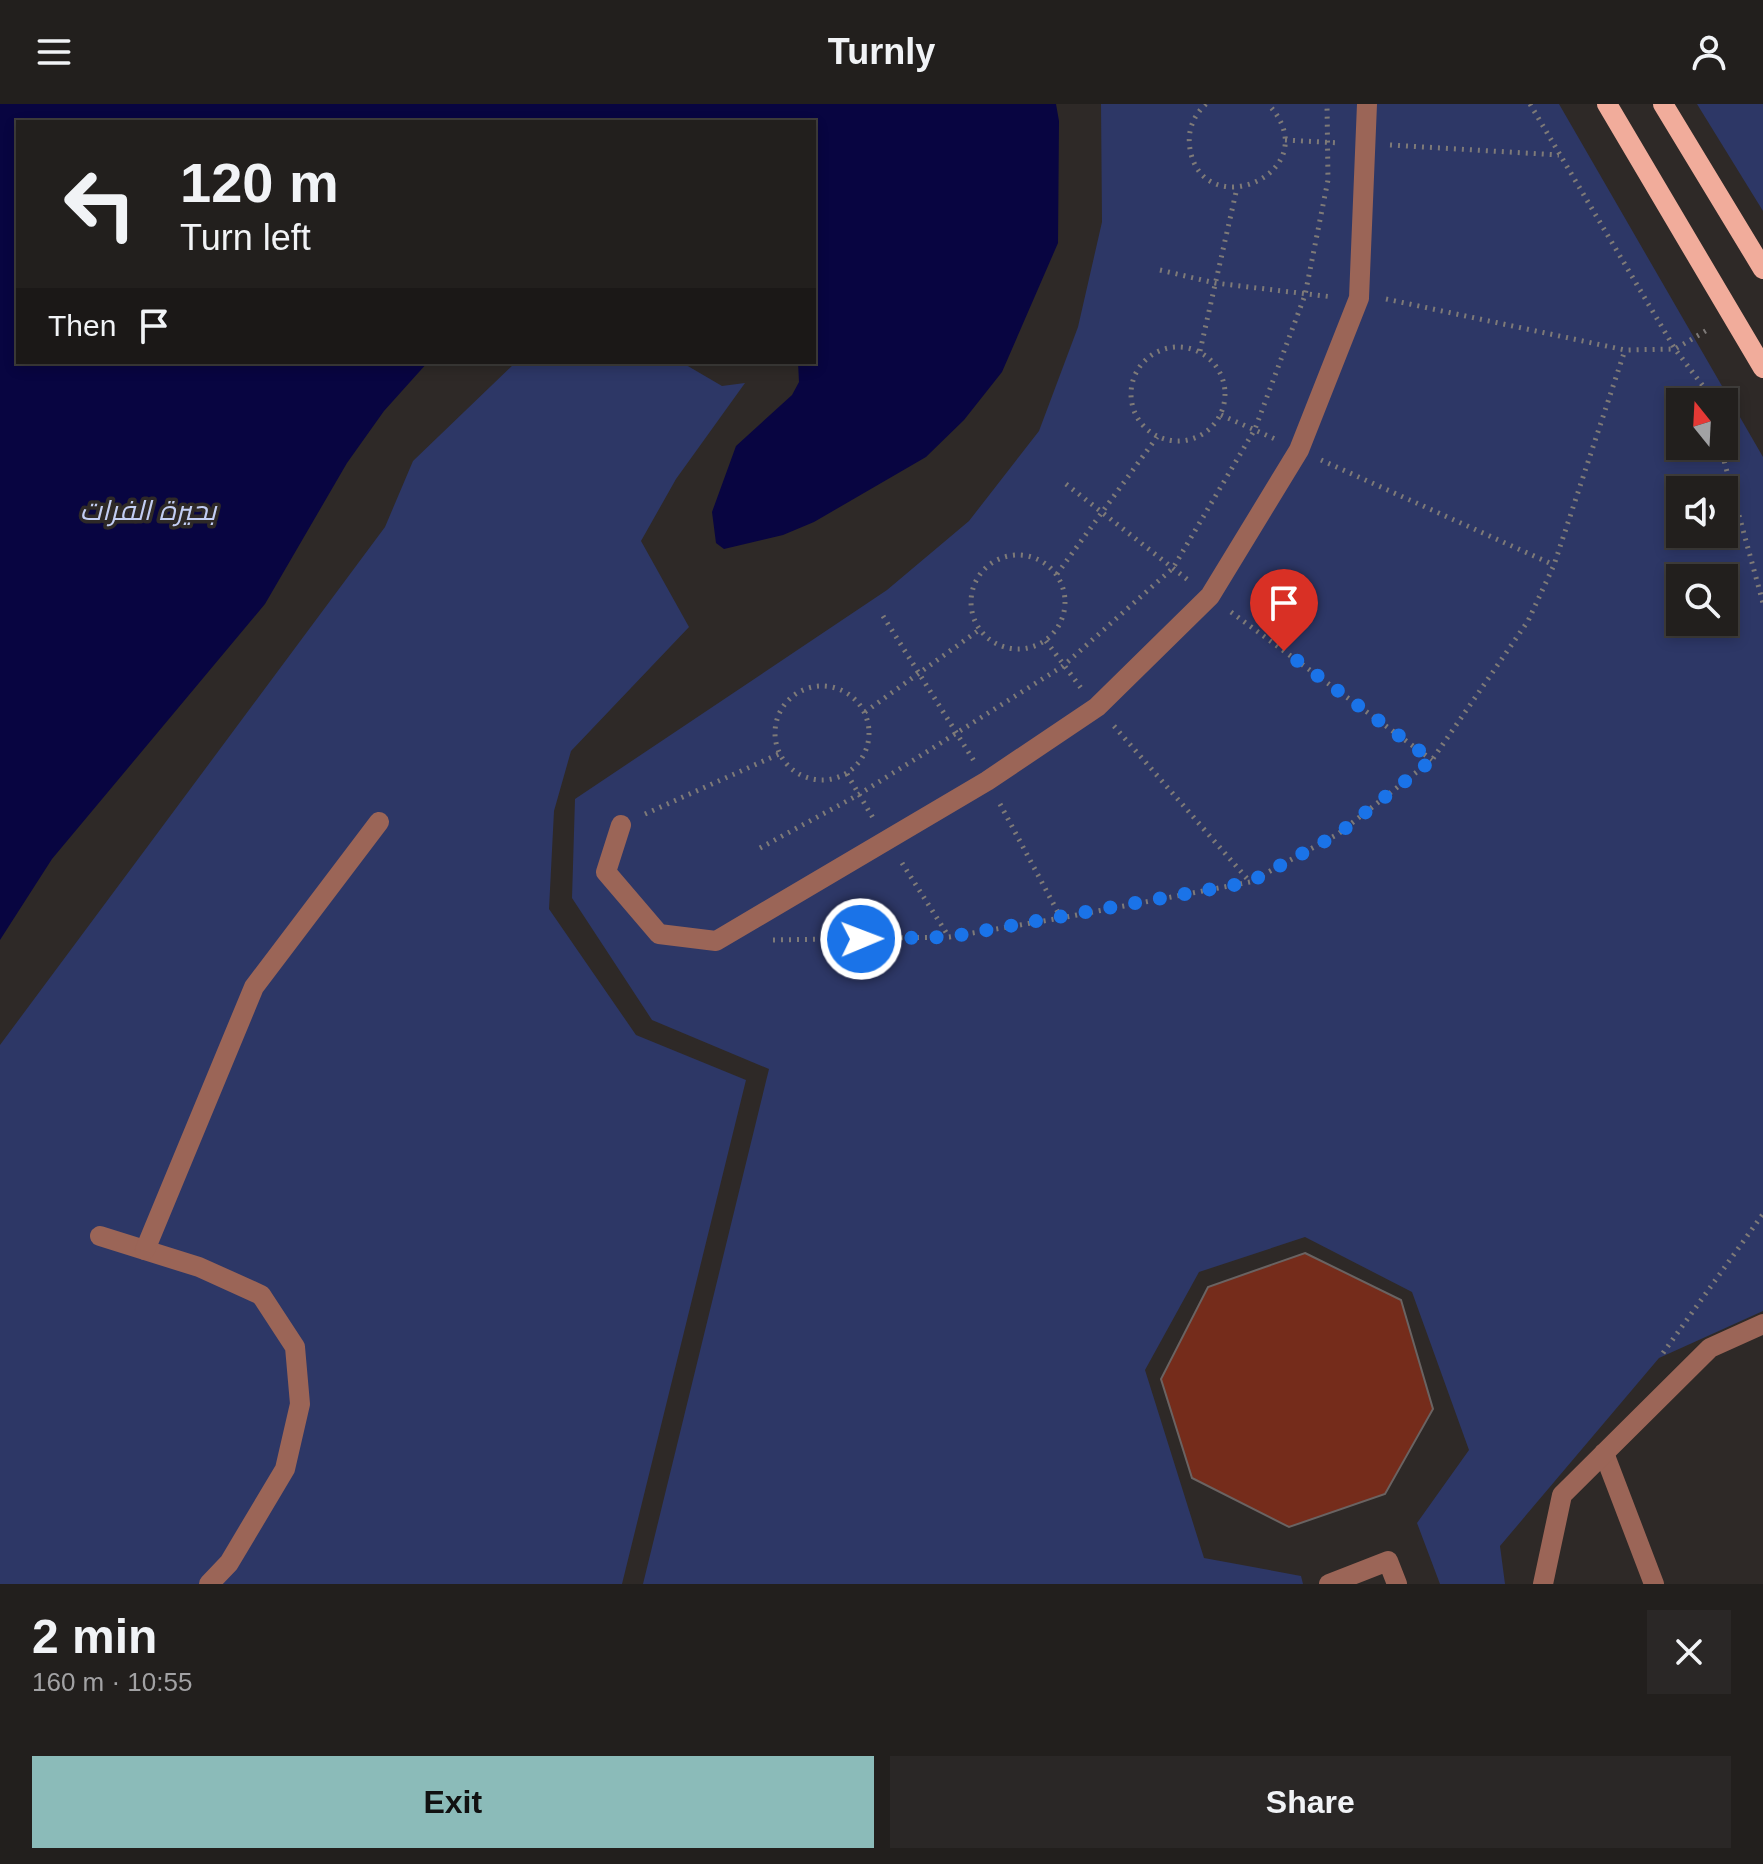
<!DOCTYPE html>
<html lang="en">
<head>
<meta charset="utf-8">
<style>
	:root { --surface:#221f1d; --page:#2a2726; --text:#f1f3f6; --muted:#a2a2a4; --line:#3f3d3b; --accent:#8bbbb9 }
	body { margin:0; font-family:Helvetica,Cairo,sans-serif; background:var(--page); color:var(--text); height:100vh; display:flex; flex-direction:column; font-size:30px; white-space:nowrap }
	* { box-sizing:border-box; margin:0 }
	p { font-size:26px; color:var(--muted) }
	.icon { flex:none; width:44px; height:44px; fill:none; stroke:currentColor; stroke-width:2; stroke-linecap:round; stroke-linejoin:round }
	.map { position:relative; height:1480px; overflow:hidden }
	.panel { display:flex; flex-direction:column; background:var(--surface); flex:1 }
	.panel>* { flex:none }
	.hud { position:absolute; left:16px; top:16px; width:800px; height:244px; border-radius:0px; box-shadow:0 4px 12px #0003,0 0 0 2px var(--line); background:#221f1d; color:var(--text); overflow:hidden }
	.needle { width:52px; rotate:342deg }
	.buttons { position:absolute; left:1666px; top:284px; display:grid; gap:16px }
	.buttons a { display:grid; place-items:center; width:72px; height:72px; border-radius:0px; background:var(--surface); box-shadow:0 4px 12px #0003,0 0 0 2px var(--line); font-size:40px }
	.pin { position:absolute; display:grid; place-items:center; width:68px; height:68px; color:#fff; margin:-82px -34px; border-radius:50% 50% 50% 0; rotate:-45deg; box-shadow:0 0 8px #0007 }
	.pin .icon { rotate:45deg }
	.me { position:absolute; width:88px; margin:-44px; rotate:89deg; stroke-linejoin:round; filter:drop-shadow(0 0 6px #0008) }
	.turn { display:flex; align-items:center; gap:28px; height:168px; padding:0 32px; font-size:36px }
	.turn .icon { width:104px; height:104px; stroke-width:2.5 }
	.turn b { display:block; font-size:56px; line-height:68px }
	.then { display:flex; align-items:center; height:76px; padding:0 32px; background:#0003; gap:16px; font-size:30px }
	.round { display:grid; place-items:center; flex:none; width:84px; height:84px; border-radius:0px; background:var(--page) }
	.head { display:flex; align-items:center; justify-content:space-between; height:136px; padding:0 32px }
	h1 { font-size:48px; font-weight:600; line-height:60px }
	.cta { display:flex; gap:16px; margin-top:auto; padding:16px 32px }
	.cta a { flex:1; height:92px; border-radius:0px; background:var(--accent); color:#111; font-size:32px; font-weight:600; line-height:92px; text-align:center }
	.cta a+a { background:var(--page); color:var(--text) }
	header { display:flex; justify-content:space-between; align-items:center; height:104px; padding:0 32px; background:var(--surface); font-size:36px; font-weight:600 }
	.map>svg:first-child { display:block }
	.green { fill:#2d3766; fill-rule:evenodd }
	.water { fill:#080541 }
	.building { fill:#752c1b; stroke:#6a6362; stroke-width:2 }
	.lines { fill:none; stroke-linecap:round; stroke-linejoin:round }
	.path { stroke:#7e7a78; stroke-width:5; stroke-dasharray:2 6; stroke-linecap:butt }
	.minor { stroke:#9b6557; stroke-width:20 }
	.major { stroke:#f1ac9b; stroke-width:20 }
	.route { stroke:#1a73e8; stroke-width:14; stroke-dasharray:0 25.2 }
	.labels { text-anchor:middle; stroke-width:7; stroke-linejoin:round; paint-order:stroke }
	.water-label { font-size:28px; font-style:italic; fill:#c3cef4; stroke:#2e2927 }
</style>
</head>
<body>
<header><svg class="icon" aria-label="menu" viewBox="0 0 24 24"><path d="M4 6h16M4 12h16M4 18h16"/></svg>Turnly<svg class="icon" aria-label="person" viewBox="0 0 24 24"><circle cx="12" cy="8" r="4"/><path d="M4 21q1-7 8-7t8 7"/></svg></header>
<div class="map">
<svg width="1763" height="1480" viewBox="0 0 1763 1480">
	<rect width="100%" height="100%" fill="#2e2927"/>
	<g class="green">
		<path d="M1101,0H1559L1763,353V1207L1659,1254L1500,1442L1505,1480H1440L1417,1419L1469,1346L1412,1188L1305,1133L1199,1168L1145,1266L1204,1454L1301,1472L1303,1480H643L769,965L652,916L572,794L575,695L887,486L969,417L1039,327L1078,223L1102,118ZM1680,298H1724V342H1680ZM1680,386H1724V430H1680ZM1680,474H1724V518H1680Z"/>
		<path d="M1697,0H1763V107Z"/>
		<path d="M516,258H681L722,282L745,279L676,375L641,437L689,523L571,647L554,707L549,805L636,931L746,976L622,1480H0V941L385,423L413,357Z"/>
	</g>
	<path class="water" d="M0,0H1056L1059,17L1058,139L1002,268L964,316L926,353L814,418L783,431L724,445L716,439L712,408L736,342L792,291L799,278L798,258H814V18H18V258H428L384,307L347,359L265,500L52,755L0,836Z"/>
	<path class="building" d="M1305,1149L1401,1196L1433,1305L1385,1390L1289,1423L1192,1374L1161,1275L1208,1183Z"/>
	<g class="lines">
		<g class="path">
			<path d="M1206,0C1193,12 1187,27 1190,45C1203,123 1331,67 1268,0"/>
			<path d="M1530,0L1675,245L1703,282L1708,298"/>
			<path d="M1285,36L1340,39"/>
			<path d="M1390,41L1559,51"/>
			<path d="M1160,166L1215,179L1333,193"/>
			<path d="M1386,195L1625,246L1675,245L1709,225"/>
			<circle cx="1178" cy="290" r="47"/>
			<path d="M1200,247L1237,84"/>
			<path d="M1221,311L1275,335"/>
			<path d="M1720,342L1763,499"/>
			<path d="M1321,356L1554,461"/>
			<path d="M1066,380L1188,476"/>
			<circle cx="1018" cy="498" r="47"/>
			<path d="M1057,470L1157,333"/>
			<path d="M1231,508L1432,656"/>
			<path d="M883,512L974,657"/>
			<path d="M1046,537L1081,584"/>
			<circle cx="822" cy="629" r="47"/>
			<path d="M865,608L979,526"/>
			<path d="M1114,622L1250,778"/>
			<path d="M847,670L873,714"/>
			<path d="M1000,700L1061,814"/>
			<path d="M645,710L779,650"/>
			<path d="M760,744L858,691L1063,562L1173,464L1255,325L1305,191L1328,76L1327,0"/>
			<path d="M902,759L949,833"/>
			<path d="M773,836L949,833L1061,814L1250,778L1338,730L1432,656L1528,517L1554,461L1625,246"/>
			<path d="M1663,1249L1763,1110"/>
		</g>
		<g class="minor">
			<path d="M621,721L606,768L659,830L716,837L987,677L1097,603L1210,492L1299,346L1359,194L1367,0"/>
			<path d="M100,1132L199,1163L261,1191L295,1243L300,1300L285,1365L229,1459L209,1480"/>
			<path d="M145,1146L254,883L379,718"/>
			<path d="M1604,1349L1654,1480"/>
			<path d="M1329,1480L1388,1457L1397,1480"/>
			<path d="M1543,1480L1562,1391L1710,1244L1763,1220"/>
		</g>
		<g class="major">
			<path d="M1607,0L1763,264"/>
			<path d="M1663,0L1763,165"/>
		</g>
	</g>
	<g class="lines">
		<path class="route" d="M861,835L949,833L1250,778L1338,730L1432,656L1284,547"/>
	</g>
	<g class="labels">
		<g class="water-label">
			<text x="148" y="416">بحيرة الفرات</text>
		</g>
	</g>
</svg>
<div class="buttons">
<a><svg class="needle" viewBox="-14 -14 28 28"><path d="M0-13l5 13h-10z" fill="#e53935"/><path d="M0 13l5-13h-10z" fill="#a2a2a4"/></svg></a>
<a><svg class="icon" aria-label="sound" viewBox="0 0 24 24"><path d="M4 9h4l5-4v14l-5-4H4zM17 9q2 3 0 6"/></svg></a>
<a><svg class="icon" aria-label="search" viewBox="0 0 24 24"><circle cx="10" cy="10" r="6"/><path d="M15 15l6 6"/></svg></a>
</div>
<div class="pin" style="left:1284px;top:547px;background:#d93025"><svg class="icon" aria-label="arrive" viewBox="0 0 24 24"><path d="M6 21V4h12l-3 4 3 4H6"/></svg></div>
<svg class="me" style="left:861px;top:835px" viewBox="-20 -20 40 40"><circle r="17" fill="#1a73e8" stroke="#fff" stroke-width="3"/><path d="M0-11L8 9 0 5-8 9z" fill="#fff"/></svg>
<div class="hud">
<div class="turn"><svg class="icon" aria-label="left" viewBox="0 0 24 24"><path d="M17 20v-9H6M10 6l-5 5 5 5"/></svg><div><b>120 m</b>Turn left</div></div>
<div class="then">Then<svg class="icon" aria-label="arrive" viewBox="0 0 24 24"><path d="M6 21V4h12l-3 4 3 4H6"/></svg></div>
</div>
</div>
<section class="panel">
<div class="head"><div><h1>2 min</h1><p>160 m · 10:55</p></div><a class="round"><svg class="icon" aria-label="close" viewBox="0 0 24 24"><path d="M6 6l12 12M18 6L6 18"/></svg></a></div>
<div class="cta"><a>Exit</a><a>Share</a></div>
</section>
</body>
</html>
